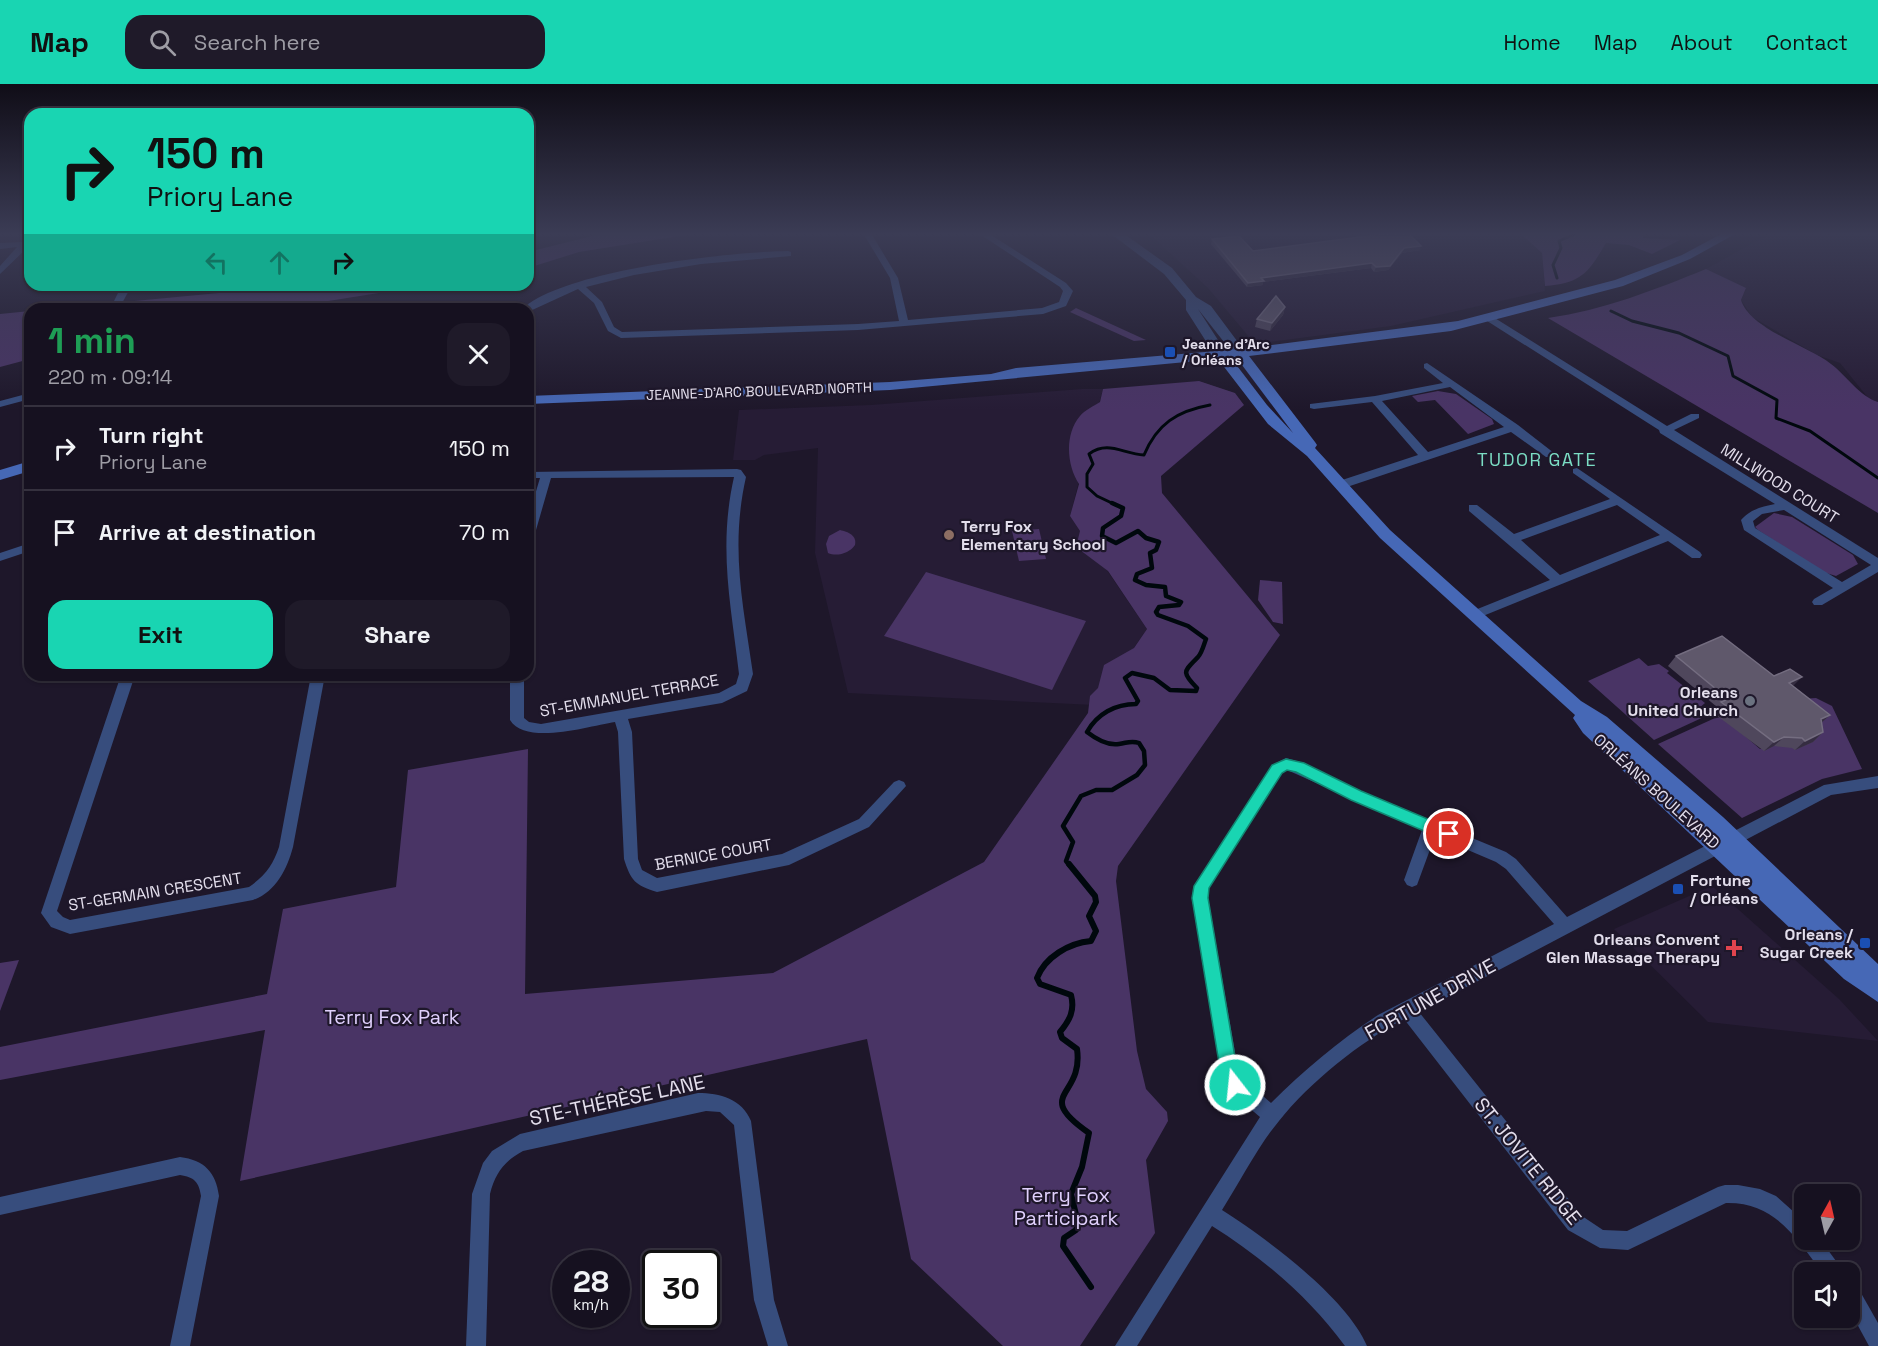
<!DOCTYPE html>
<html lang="en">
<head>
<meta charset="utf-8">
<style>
	:root { --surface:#161120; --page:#1f1a29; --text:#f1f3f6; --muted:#9e9da5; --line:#35313e; --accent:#19d5b2 }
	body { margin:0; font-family:"Space Grotesk",sans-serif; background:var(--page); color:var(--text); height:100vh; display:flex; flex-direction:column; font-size:22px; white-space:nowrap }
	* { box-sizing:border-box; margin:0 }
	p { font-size:20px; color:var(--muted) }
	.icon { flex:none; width:33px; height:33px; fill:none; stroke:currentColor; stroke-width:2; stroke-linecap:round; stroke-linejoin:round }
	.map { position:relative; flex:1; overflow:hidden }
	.panel { position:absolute; left:24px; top:219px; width:510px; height:378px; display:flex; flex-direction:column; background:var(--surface); border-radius:18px; box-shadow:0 2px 4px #0004,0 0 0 2px var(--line) }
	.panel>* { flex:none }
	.hud { position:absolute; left:24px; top:24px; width:510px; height:183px; border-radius:18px; box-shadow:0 2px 4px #0004,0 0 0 2px var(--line); background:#19d5b2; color:#111; overflow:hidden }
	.needle { width:39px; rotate:8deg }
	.fabs { position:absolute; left:1794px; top:1100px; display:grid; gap:12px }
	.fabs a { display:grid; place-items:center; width:66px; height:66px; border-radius:12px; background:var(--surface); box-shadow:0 2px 4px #0004,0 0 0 2px var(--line); font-size:30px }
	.speed { position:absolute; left:552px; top:1166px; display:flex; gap:12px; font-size:30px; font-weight:700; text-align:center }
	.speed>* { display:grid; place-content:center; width:78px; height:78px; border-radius:50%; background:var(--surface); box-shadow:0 2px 4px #0004,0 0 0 2px var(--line); line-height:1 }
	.speed small { font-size:15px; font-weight:400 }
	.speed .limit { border:3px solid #111; border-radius:9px; background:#fff; color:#111 }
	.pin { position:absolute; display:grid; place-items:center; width:51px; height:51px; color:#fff; margin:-26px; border:3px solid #fff; border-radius:50%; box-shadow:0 2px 6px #0007 }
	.me { position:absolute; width:66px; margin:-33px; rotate:344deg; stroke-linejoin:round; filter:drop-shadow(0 0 4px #0008) }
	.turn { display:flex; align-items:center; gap:21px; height:126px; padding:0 24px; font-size:27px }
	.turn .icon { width:78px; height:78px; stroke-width:2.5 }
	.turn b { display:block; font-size:42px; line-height:51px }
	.lanes { display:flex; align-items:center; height:57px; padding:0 24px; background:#0003; justify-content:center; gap:30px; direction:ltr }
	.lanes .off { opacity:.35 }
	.round { display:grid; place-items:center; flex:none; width:63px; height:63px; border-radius:18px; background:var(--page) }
	.summary { display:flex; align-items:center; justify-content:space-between; height:102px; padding:0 24px }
	h1 { font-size:36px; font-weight:700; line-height:45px; color:#1e9e55 }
	.cta { display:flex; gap:12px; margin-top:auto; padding:12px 24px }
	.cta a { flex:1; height:69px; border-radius:18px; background:var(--accent); color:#111; font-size:24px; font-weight:700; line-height:69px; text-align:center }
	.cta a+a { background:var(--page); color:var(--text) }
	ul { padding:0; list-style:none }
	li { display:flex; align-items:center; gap:18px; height:84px; padding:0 24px; border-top:2px solid var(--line) }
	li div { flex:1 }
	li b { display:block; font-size:22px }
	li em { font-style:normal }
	header { display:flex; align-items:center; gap:36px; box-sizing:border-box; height:84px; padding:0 30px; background:var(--accent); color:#111 }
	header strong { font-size:28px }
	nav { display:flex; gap:33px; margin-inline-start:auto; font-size:21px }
	.search { width:420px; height:54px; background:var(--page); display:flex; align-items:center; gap:15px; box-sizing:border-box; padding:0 21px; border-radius:18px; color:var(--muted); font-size:22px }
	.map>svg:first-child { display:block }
	.built { fill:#261c35 }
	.green { fill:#493465 }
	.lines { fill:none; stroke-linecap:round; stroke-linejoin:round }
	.stream-far2 { stroke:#00080d; stroke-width:3 }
	.stream-far1 { stroke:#00080d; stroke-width:4.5 }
	.stream { stroke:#00080d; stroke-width:6 }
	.minor { fill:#374d7d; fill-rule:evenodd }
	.tertiary { fill:#374d7d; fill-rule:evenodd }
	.secondary { fill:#4668b6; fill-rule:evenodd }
	.wall { fill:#4f475c }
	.shaded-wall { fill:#352d41 }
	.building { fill:#5f586b; stroke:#746d80; stroke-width:1.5 }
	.route { fill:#19d5b2; stroke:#108a74; stroke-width:1.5 }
	.transit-dot { fill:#1a4fb4; stroke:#1e172a; stroke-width:2 }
	.education-dot { fill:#8d6e63; stroke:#1e172a; stroke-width:2 }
	.worship-dot { fill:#6b7280; stroke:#1e172a; stroke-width:2 }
	.health-dot { fill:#e0444e; stroke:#1e172a; stroke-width:2 }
	.labels { text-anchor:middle; stroke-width:4.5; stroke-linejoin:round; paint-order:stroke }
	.far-poi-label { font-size:14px; font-weight:bold; fill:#e3deec; stroke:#1e172a; text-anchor:start }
	.far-street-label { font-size:14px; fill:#e3deec; stroke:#1e172a }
	.street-label { font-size:16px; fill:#e3deec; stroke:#1e172a }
	.poi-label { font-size:16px; font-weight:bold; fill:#e3deec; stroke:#1e172a; text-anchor:end }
	.neighbourhood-label { font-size:18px; letter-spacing:1.5px; fill:#7bddc4; stroke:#1e172a }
	.near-street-label { font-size:20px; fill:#e3deec; stroke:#1e172a }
	.near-park-label { font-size:20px; fill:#e0d0fd; stroke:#1e172a }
</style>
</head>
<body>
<header>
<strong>Map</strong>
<div class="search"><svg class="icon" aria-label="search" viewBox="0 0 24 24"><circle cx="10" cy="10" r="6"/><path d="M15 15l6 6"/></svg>Search here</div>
<nav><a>Home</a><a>Map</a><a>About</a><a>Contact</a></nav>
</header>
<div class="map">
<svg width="1878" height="1262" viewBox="0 0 1878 1262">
	<rect width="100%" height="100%" fill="#1e172a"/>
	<g class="built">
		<path d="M1520,149L1542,169L1545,207L1391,242L1255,260L1208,204L1149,150Z"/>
		<path d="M1771,149H1878V318L1869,315L1840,279L1817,271L1752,233L1741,216L1746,205L1706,185Z"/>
		<path d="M1082,305H1103L1070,432L1147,545L1094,621L848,609L815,469L818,364L764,371L755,376H733L739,326L871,321Z"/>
		<path d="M1712,802L1839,915L1878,957L1708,938L1614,845Z"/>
	</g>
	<g class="green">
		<path d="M604,149H698L579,168L528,184V168Z"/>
		<path d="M1520,149H1643V154L1680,156L1652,170L1629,161L1606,159C1588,189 1582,199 1545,202L1542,169Z"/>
		<path d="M1706,185L1746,204L1741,216C1750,245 1808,262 1831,280C1847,292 1859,312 1878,318V429L1548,234C1604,226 1654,206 1706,185Z"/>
		<path d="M302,201H429L278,225H50Z"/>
		<path d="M1076,224L1146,256L1134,257L1070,228Z"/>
		<path d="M30,227V275L0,283V230Z"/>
		<path d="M1199,297L1235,309L1244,321L1161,392L1162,409L1280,551L1118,782L1116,797L1137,967L1146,1005L1167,1028L1168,1037L1146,1076L1155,1149L1080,1262H1003L911,1175L867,955L240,1097L265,946L0,996V963L267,910L283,825L396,803L408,686L528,665L525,910L773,889L984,778L1088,629L1090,612L1098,604L1104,581L1134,564L1147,545L1108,487L1076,463L1080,447L1070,432L1079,400C1067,382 1064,351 1080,332C1085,326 1094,322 1100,318L1103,305Z"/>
		<path d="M1438,307L1456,310L1492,335L1494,340L1468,350L1435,316L1418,318L1412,312Z"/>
		<path d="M1774,429L1792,433L1853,471L1858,480L1836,492L1823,488L1758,446L1755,443Z"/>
		<path d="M1039,445L1046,475L1019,477L1012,447Z"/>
		<path d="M840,446C848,448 857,451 855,461C850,469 837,473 828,469L826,460L829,452Z"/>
		<path d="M926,488L1086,537L1052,606L884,552Z"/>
		<path d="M1260,496L1282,498L1283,540L1273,538L1258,516Z"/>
		<path d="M1639,574L1648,582L1659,580L1669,587L1667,589L1705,619L1698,625L1706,632L1654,656L1588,597Z"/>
		<path d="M1816,614L1832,622L1862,685L1822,695L1742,734L1658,660L1715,634L1723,633L1760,665L1816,638L1801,615Z"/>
		<path d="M19,876L0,927V879Z"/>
	</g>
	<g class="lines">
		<g class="stream-far2">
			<path d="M1557,194L1553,181L1561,164L1559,157L1577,149"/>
			<path d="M1611,227L1632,237L1679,249L1728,272L1733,292L1777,316L1776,334L1810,347L1878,394"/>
			<path d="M1116,421L1097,412L1087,403V390L1093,380L1089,370C1108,356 1123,370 1144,371C1157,340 1177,327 1210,321"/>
		</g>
		<path class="stream-far1" d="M1070,782L1066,777L1073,758L1063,742L1081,712L1096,706H1112L1137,691L1145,681L1144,667L1139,659C1131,656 1127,659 1119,660C1107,662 1096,655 1087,648C1097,630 1115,620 1136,620L1138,617L1125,594L1132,589L1154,594L1170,606L1196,607L1197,604C1180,587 1185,587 1198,573C1202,569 1204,560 1206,555L1188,542L1158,531L1156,528L1159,523L1179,521L1181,518L1166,512L1165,503L1146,501L1135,496L1137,490L1152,484L1150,469L1156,466L1159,458L1146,454L1138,447L1116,459L1102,452L1103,444L1121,432L1123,424L1112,419"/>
		<path class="stream" d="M1069,780L1095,812L1096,818L1089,832L1096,847L1091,857C1069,859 1045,873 1037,894L1040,900L1071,911C1075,926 1070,936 1060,948L1062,954L1077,965C1084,1014 1032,1009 1089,1049L1082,1083L1071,1110L1078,1139L1076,1146L1064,1154L1063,1162L1091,1203"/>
		<g class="minor">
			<path d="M863,149H871L898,194L908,236L1042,224L1059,218L1063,207L1060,203L978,149H988L1066,199L1073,207L1066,222L1043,230L858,246L621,254L608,247L594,219L578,205L530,227L522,225C565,186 728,168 788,167L791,168V172L701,180L634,191L586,203L602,218L614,243L622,248L858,240L899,237L890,194Z"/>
			<path d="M30,151L29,162L0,190V182L17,163L0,165V159L22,158Z"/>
			<path d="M122,201H132L121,221H115L113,219Z"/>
			<path d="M254,201H264L258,206L255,205Z"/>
			<path d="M1484,231H1490L1667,342L1691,330H1699V334L1674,346L1878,474V488L1822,521H1814L1812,518L1814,515L1833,504L1744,446L1741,436C1751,425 1761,423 1775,420L1660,349L1659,346L1484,235ZM1784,426L1871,481L1842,498L1755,444L1753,437L1762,430Z"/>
			<path d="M1427,279L1518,341L1554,369V373H1546L1511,348L1344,404H1336V398L1418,371L1372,318L1314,325L1310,324V320L1375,312L1443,299L1424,284V280ZM1450,303L1504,343L1428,368L1382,317Z"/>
			<path d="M30,309V315L0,323V317Z"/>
			<path d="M1577,384L1700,468L1702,471L1700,474H1692L1668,457L1478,534H1470L1468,531L1470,528L1550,496L1469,427V421H1477L1514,450L1610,415L1573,389V385ZM1617,421L1660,451L1560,491L1521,456Z"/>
			<path d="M737,385L741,386L746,393C730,464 743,520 753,590L747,607L722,619L628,635L632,648L638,775L642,786L657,794L782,770L859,735L894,698L899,696L904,698L906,702L869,743L789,781L657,808C635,801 631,797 624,775L618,648L615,638C589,642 526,662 510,636V591H524V634L529,638L541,640L719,609L736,600L739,590C731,520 718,464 734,393L551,394L534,453L528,457V434L540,394H528V388Z"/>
			<path d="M30,459V467L0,477V469Z"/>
			<path d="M121,591H135L57,827L63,833L70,836L249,803C265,792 273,781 279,763L311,591H325L293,763C287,785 276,808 253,816L70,850L51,843L41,829Z"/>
			<path d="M1286,674L1304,679L1361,708L1506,768L1516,775L1567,833L1824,701L1878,692V704L1831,711L1419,928L1582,1132L1603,1146L1627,1147L1718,1103L1725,1101H1738L1760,1105L1776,1112L1804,1137V1155H1820L1844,1188H1822C1795,1153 1775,1118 1726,1119L1628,1166L1600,1164L1568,1146L1404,935C1360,958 1310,998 1279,1037C1258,1062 1240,1098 1222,1126C1266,1154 1347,1214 1367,1262H1345C1309,1213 1263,1174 1212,1142L1137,1262H1115L1260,1033L1229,1007L1222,993L1192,814L1197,797L1272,681ZM1287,686L1422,746L1404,796L1407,801L1412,803L1417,801L1435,752L1496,778L1506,785L1554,840L1378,931C1339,957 1304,986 1271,1019L1239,991L1208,814L1209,804L1282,689Z"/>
			<path d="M698,1009C720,1009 742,1015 751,1037L774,1216L788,1262H768L754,1216L734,1041L720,1028L706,1027L523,1067C504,1077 495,1090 490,1110L486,1262H466L472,1110L483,1079L492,1067L520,1050Z"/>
			<path d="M180,1073C204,1076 216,1088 219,1112L190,1262H170L201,1112C199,1098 194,1093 180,1091L0,1131V1113Z"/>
			<path d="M1850,1199L1857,1202L1878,1239V1262H1869L1850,1227Z"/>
		</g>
		<path class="tertiary" d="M1110,149H1123L1172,184L1196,213L1211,222L1246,269L1245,272H1235L1198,225L1227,270L1221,274L1216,273L1186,226V216L1164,190Z"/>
		<g class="secondary">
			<path d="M1723,149H1737L1690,175L1623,202L1451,247L1249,272L1315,358L1317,361L1315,364L1390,446L1581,617L1607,633L1723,733L1878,880V918L1844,895L1583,649L1573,634L1575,631L1380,454L1307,372L1268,340L1218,275L890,306L528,320V312L890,298L991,290L1016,284L1240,265L1458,237L1615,196L1682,171ZM1236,273L1293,349L1267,321L1231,274Z"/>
			<path d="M30,377V387L0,396V386Z"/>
		</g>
	</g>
	<g class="wall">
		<path d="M1212,155L1253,167L1420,166L1402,169L1388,186L1374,188L1371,184L1263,198V201L1247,203L1211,160Z"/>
		<path d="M1285,223L1283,231L1270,247L1255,243L1257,235Z"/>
		<path d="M1676,572L1774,592L1793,602L1830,631L1821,639L1823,648L1813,658L1795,666L1792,664L1774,662L1764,667L1712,628L1717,623L1668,582Z"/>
	</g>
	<g class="shaded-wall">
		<path d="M1421,162L1420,166L1402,169L1388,186L1374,188L1376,183L1404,164Z"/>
		<path d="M1372,179L1371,184L1263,198V201L1247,203L1248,199L1261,194Z"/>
		<path d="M1285,223L1283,231L1270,247L1272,239Z"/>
		<path d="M1802,593L1792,603L1789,599Z"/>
		<path d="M1830,631L1820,640L1821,635Z"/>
		<path d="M1823,648L1813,658L1795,666L1805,657Z"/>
		<path d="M1784,653L1774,662L1764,667L1774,658Z"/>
	</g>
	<g class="building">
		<path d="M1390,149H1408L1421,162L1404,164L1390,182L1376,183L1372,179L1261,194L1264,197L1248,199L1212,155L1239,152L1253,167Z"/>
		<path d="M1276,212L1285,223L1272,239L1257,235Z"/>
		<path d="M1722,552L1774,592L1790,585L1802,593L1789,599L1830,631L1821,635L1823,648L1805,657L1802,654L1784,653L1774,658L1721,618L1728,615L1676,572Z"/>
	</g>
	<linearGradient id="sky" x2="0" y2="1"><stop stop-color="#100d17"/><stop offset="0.46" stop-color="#3b3c55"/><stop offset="1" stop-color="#3b3c55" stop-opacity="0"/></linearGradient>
	<rect width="1878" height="326" fill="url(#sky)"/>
	<path class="route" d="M1286,675L1304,679L1361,707L1454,746L1456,750L1449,757L1443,755L1351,716L1296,688L1287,686L1282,689L1209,804L1208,814L1237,985L1243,1001L1241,1008L1235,1010L1228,1008L1220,985L1192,814L1194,802L1272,681Z"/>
	<g class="transit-dot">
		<rect x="1164" y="262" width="12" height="12" rx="3"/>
		<rect x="1672" y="799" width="12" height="12" rx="3"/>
		<rect x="1859" y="853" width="12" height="12" rx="3"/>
	</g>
	<circle class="education-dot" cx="949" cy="451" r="6"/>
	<circle class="worship-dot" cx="1750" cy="617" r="6"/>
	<path class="health-dot" d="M1731 855h6v6h6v6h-6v6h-6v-6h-6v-6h6z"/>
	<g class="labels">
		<g class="far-poi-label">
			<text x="1182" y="265">Jeanne d'Arc<tspan x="1182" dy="16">/ Orléans</tspan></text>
		</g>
		<g class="far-street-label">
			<text transform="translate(759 307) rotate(-2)" y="5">JEANNE-D'ARC BOULEVARD NORTH</text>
		</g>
		<g class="street-label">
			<text transform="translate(1780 399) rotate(32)" y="6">MILLWOOD COURT</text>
			<text transform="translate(629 611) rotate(-10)" y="6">ST-EMMANUEL TERRACE</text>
			<text transform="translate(1657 707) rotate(42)" y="6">ORLÉANS BOULEVARD</text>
			<text transform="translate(713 770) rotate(-10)" y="6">BERNICE COURT</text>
			<text transform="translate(155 807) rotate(-9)" y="6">ST-GERMAIN CRESCENT</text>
		</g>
		<g class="poi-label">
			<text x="961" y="448" text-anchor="start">Terry Fox<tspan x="961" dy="18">Elementary School</tspan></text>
			<text x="1738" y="614">Orleans<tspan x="1738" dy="18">United Church</tspan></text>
			<text x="1690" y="802" text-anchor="start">Fortune<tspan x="1690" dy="18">/ Orléans</tspan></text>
			<text x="1853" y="856">Orleans /<tspan x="1853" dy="18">Sugar Creek</tspan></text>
			<text x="1720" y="861">Orleans Convent<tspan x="1720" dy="18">Glen Massage Therapy</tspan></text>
		</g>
		<g class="neighbourhood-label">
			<text x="1537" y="382">TUDOR GATE</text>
		</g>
		<g class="near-street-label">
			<text transform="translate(1430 915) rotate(-29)" y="7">FORTUNE DRIVE</text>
			<text transform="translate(617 1016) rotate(-12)" y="7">STE-THÉRÈSE LANE</text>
			<text transform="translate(1528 1077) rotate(51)" y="7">ST. JOVITE RIDGE</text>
		</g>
		<g class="near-park-label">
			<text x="392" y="940">Terry Fox Park</text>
			<text x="1066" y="1118">Terry Fox<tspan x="1066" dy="23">Participark</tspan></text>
		</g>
	</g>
</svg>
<div class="fabs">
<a><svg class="needle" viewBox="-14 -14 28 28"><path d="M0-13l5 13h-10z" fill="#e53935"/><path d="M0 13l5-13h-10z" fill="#9e9da5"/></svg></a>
<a><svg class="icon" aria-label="sound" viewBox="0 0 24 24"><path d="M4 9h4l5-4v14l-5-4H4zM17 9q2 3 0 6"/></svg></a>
</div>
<div class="speed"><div>28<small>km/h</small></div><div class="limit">30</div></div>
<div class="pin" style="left:1449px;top:750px;background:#d93025"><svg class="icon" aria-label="arrive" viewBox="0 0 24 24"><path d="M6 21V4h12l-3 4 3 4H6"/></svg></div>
<svg class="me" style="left:1235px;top:1001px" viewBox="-20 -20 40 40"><circle r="17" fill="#19d5b2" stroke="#fff" stroke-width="3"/><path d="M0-11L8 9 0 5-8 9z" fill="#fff"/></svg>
<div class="hud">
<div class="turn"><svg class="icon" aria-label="right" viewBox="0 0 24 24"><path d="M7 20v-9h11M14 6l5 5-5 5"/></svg><div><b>150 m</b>Priory Lane</div></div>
<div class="lanes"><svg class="icon off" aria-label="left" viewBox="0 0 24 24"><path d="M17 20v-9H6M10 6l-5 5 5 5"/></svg><svg class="icon off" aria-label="ahead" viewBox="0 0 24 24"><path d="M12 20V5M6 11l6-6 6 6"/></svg><svg class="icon" aria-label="right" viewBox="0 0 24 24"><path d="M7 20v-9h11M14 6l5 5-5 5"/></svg></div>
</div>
<section class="panel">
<div class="summary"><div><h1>1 min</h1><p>220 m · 09:14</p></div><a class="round"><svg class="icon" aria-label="close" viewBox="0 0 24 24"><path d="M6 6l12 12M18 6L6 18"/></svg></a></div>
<ul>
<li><svg class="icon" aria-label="right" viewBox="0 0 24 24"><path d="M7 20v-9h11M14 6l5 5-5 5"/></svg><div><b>Turn right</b><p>Priory Lane</p></div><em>150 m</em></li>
<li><svg class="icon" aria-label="arrive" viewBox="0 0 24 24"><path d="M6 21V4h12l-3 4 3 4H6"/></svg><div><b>Arrive at destination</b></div><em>70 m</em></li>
</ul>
<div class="cta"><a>Exit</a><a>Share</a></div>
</section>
</div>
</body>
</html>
